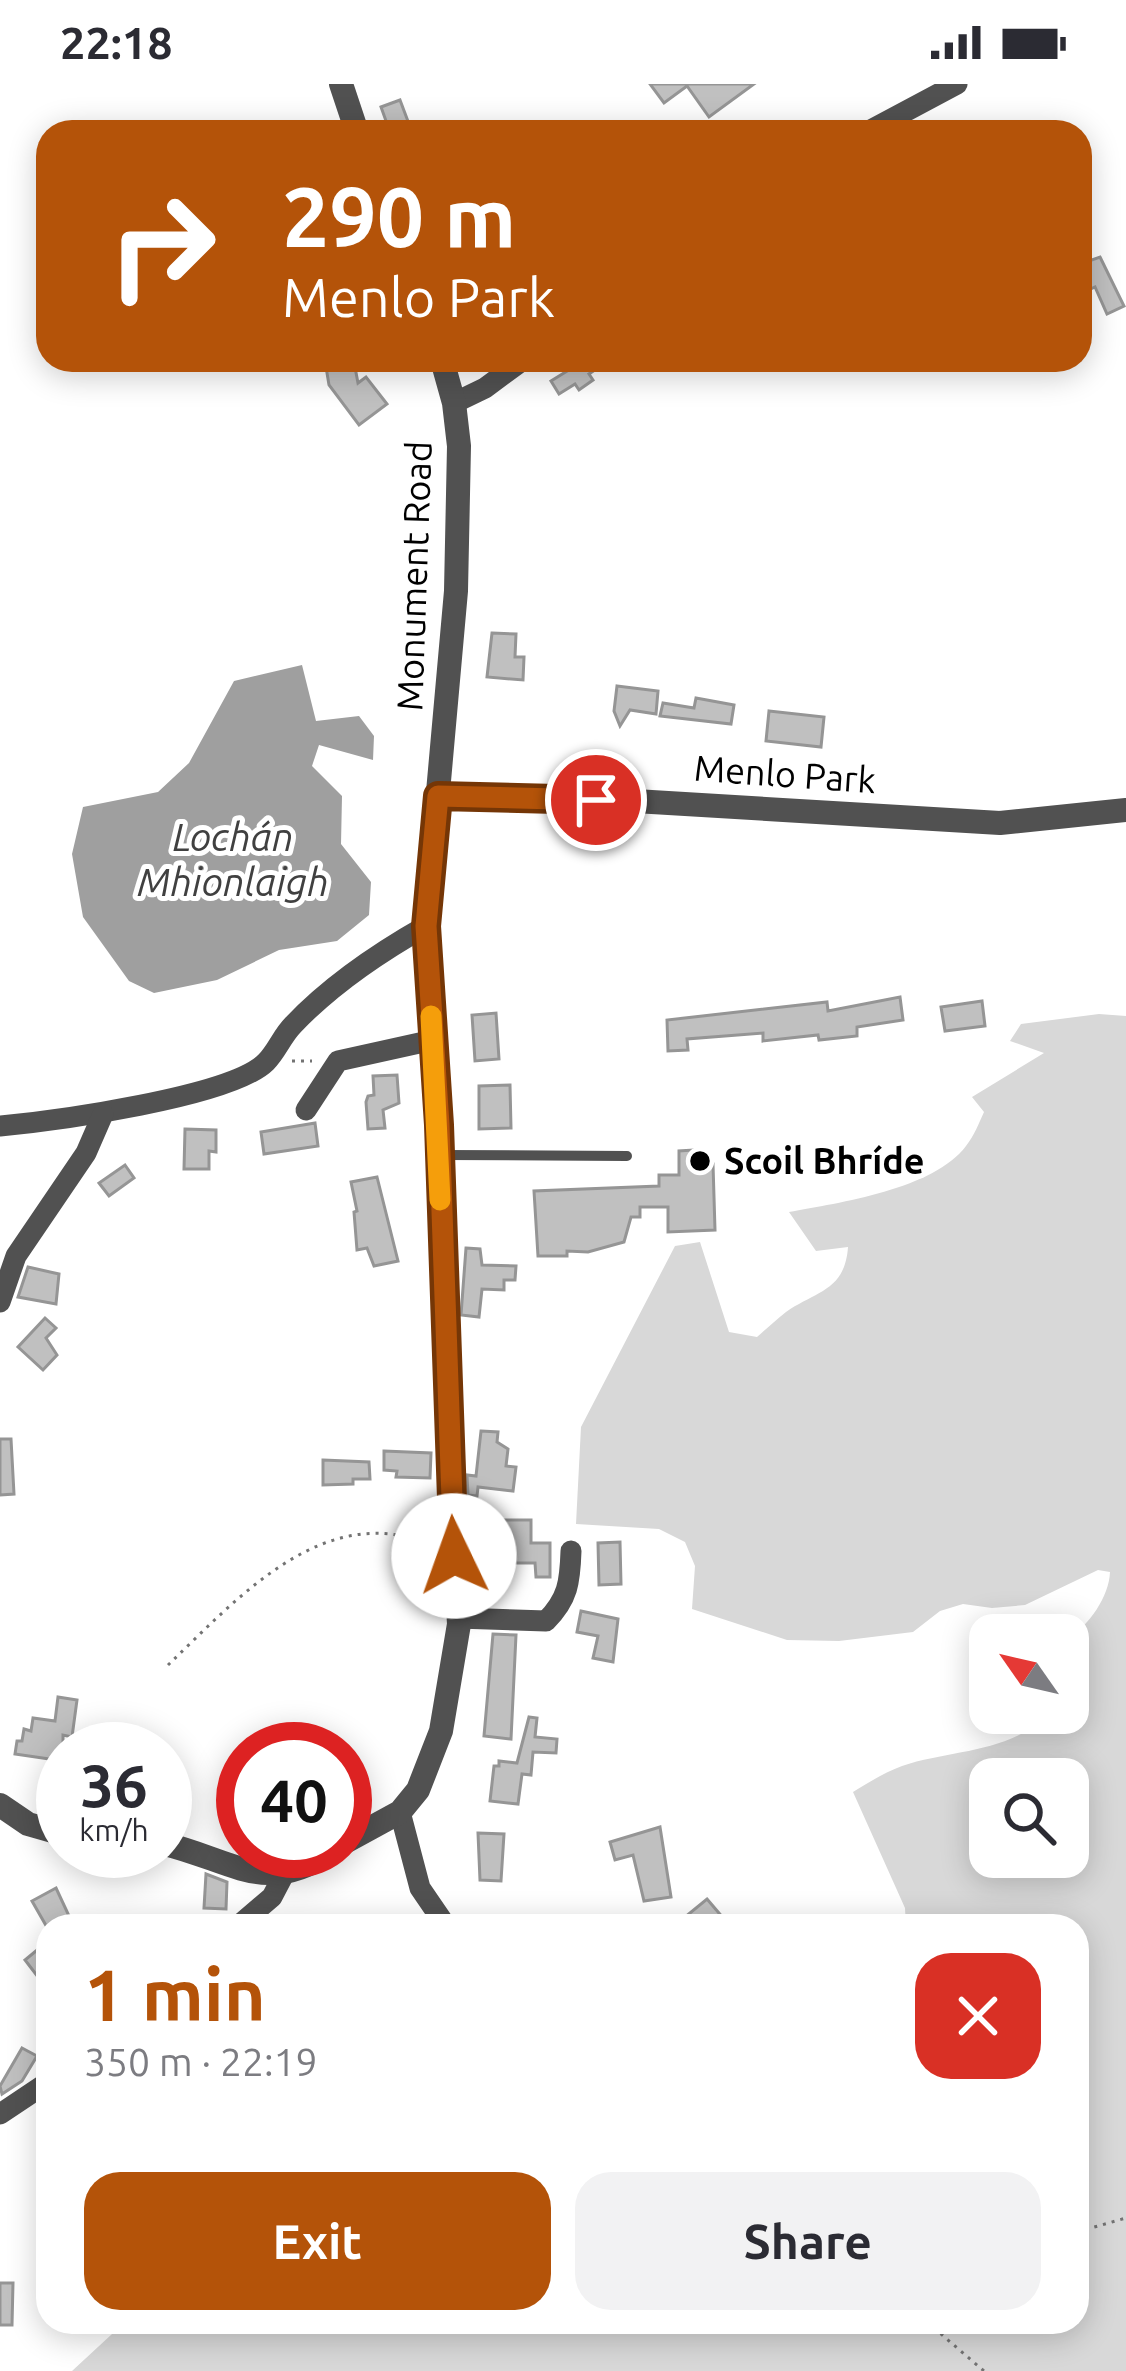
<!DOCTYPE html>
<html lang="en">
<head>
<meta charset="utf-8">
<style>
	:root { --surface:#fff; --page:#f2f2f3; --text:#2b2b33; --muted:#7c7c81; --accent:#b45309 }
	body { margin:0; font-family:Ubuntu,sans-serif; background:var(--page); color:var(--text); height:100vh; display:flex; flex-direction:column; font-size:45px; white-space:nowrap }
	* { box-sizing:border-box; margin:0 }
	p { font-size:39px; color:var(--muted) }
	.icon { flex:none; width:66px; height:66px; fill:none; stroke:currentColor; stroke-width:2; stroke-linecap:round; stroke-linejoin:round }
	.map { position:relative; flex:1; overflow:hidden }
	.drawer { position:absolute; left:36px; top:1830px; width:1053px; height:420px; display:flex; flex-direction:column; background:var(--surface); border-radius:36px; box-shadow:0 6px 30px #0003 }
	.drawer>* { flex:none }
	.guide { position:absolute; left:36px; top:36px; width:1056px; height:252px; border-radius:36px; box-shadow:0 6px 30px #0003; background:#b45309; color:#fff; overflow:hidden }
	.needle { width:78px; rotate:304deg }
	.fabs { position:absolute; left:969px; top:1530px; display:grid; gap:24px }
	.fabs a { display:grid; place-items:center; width:120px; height:120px; border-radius:24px; background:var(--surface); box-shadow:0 6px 30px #0003; font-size:60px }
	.speed { position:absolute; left:36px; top:1638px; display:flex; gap:24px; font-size:60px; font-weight:700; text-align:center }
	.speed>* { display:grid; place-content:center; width:156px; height:156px; border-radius:50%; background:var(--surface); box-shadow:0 6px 30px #0003; line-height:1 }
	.speed small { font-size:30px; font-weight:400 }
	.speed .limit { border:18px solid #d22; background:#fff; color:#111 }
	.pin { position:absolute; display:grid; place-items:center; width:102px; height:102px; color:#fff; margin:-51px; border:6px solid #fff; border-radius:50%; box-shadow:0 3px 12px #0007 }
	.me { position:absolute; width:132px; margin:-66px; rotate:357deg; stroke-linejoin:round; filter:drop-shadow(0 0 9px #0008) }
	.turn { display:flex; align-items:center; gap:42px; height:252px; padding:0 48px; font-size:54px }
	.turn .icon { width:156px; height:156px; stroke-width:2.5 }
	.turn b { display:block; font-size:84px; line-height:102px }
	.round { display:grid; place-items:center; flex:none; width:126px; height:126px; border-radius:36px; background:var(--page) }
	.overview { display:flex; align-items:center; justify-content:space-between; height:204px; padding:0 48px }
	h1 { font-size:72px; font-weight:600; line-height:90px; color:var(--accent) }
	.primary-button { display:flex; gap:24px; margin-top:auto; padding:24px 48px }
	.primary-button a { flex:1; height:138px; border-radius:36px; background:var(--accent); color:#fff; font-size:48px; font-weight:600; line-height:138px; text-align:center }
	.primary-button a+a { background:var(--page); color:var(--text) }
	.status { display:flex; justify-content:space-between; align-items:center; height:84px; padding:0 60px; background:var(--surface); direction:ltr }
	.status svg { height:33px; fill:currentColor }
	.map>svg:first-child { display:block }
	.green { fill:#d8d8d8; fill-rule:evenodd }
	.water { fill:#9f9f9f }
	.building { fill:#c0c0c0; stroke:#959595; stroke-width:3 }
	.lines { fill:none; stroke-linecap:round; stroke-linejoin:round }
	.path { stroke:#737373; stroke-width:3; stroke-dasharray:3 6; stroke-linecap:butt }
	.service { stroke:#515151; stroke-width:10 }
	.minor { stroke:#515151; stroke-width:21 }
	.tertiary { stroke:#515151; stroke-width:24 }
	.route-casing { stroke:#753606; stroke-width:30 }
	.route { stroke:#b45309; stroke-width:21 }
	.slow { stroke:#f59e0b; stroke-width:21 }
	.poi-dot { fill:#000; stroke:#fff; stroke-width:4.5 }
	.labels { text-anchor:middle; stroke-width:10; stroke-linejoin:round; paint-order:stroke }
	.street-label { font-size:36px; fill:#000; stroke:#fff }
	.poi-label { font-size:36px; font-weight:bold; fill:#000; stroke:#fff; text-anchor:start }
	.water-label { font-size:39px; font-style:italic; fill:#404040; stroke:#fff }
</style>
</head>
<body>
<div class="status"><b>22:18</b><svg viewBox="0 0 49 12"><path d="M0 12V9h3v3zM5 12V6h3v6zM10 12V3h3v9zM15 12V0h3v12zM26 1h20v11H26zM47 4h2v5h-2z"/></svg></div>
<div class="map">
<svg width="1126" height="2287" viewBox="0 0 1126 2287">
	<rect width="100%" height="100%" fill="#fff"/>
	<path class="green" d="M1099,930L1126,932V2287H72L125,2238H1077V1842H906L905,1824L853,1708C868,1699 885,1688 902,1682C953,1665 1010,1670 1049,1629H1068V1555C1089,1541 1109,1513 1110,1488L1098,1486L1025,1521L992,1524L963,1520L940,1527L913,1548L839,1557L787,1556L692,1525L695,1482L685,1458L659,1445L576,1440L581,1343L675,1162L700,1158L729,1248L757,1253C766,1245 776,1236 786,1228C816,1207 845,1207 848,1163L816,1167L789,1128C839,1119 934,1105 966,1062C974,1052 979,1039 984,1028L972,1013L1044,969L1010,957L1021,940ZM990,1695H1068V1773H990Z"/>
	<path class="water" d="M302,581L316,637L359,632L374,652L373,676L319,661L312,682L342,712L341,760L371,798L369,831L337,857L279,866L217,896L154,909L129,897L83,833L72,770L83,723L158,708L189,679L234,597Z"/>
	<g class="building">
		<path d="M650,0H754L709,33L687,2L664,19Z"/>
		<path d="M400,16L412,48H390L381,23Z"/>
		<path d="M1100,173L1124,222L1107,230L1095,203L1080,210V180Z"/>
		<path d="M585,276H609L589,290L593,296L579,306L575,300L559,310L551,297Z"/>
		<path d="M354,278L358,299L366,293L387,320L359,341L329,301L326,283Z"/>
		<path d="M492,549L516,550L515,573H524L523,596L487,593Z"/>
		<path d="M617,602L658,607L656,630L630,626L620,642L614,627Z"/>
		<path d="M696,614L734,621L731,640L660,632L663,619L694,624Z"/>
		<path d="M769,627L824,633L821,663L766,657Z"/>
		<path d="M900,913L903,936L857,943V952L819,956L818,951L763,957V949L687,955L688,966L668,967L667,936L827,918L828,927Z"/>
		<path d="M982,917L985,942L945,947L941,923Z"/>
		<path d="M496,929L499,975L475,977L472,931Z"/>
		<path d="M397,991L399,1019L383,1026L385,1044L368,1045L366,1018L368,1012L374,1011L373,992Z"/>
		<path d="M510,1001L511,1044L479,1045V1002Z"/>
		<path d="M315,1039L318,1062L264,1070L261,1048Z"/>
		<path d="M185,1045L216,1046V1068L209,1067V1085H184Z"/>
		<path d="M693,1066V1081L713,1080L715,1146L668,1148V1123H640V1133H631L624,1158L588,1168L567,1167V1172H538L534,1107L659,1102V1091H679V1067Z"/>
		<path d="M125,1081L134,1094L109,1112L99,1099Z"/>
		<path d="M377,1093L398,1177L374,1182L367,1164L357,1166L354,1128L357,1127L351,1098Z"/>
		<path d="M466,1164L480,1165L482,1181L516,1182L515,1196H504V1206L482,1205L479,1233L461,1231Z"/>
		<path d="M28,1183L59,1190L56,1220L18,1213Z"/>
		<path d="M45,1234L56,1244L46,1254L57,1271L43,1286L18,1263Z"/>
		<path d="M481,1347L498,1348L497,1358L508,1365L506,1382L516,1383L513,1407L478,1403L477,1412L468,1411L467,1391L476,1392Z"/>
		<path d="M0,1355H11L14,1410L0,1411Z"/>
		<path d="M384,1367L431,1369L430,1394L396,1393L397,1387L384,1386Z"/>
		<path d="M323,1376L369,1378L370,1395H353V1400L323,1401Z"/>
		<path d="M504,1436H531V1459H550V1493H536L535,1479H493V1460H504Z"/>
		<path d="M620,1458L621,1500L599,1501L598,1459Z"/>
		<path d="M581,1527L618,1535L613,1578L593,1574L598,1552L577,1548Z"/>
		<path d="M493,1550L516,1551L511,1655L484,1652Z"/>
		<path d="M58,1613L77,1616L72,1653L63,1651V1677L15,1670L17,1657H22L24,1645L31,1647L33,1634L55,1637Z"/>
		<path d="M529,1633L537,1634L535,1653L557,1655L556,1669L533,1668L531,1691L522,1690L518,1720L490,1717L494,1682H499V1677L517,1679Z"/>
		<path d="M660,1743L671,1813L644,1817L633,1771L615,1776L610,1758Z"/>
		<path d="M478,1749L504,1750L501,1797L480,1796Z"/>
		<path d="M206,1790L227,1798L226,1825L204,1824Z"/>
		<path d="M56,1804L70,1834L48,1845L32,1817Z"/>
		<path d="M707,1815L730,1842H674Z"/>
		<path d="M48,1857V1906L25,1876Z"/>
		<path d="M22,1964L37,1972L22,1997L2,2010L0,2002Z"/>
		<path d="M0,2199H13L12,2241H0Z"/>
	</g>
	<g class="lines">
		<g class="path">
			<path d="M292,977H312"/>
			<path d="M168,1581C241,1511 327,1413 436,1463"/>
			<path d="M1077,2148L1126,2134"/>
			<path d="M927,2238L984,2287"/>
		</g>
		<path class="service" d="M442,1071L627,1072"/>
		<g class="minor">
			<path d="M867,48L957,0"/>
			<path d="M454,319L485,304L523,276"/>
			<path d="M306,1026L338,977L433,956"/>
			<path d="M0,1042C54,1037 231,1013 266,978C277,967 282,952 293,941C330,902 380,868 426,842"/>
			<path d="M0,1218L16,1172L86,1069L103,1030"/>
			<path d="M458,1534L546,1537C568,1515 570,1498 571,1467"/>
			<path d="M400,1728L420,1804L446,1842"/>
			<path d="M238,1842L272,1813L283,1792"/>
			<path d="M0,2030L48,1998"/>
		</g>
		<g class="tertiary">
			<path d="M341,0L357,48"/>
			<path d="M438,712L635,717L1000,739L1126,726"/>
			<path d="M0,1721L28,1740L63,1750"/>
			<path d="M345,1758L400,1728L418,1706L441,1647L459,1540L448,1342L439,1041L426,842L456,507L459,362L454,319L442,276"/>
			<path d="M165,1760C234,1777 266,1812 332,1767"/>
		</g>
	</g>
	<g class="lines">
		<defs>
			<path id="route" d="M454,1472L439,1041L426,842L438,712L596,716"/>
		</defs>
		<use href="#route" class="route-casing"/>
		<use href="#route" class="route"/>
		<path class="slow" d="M431,932L440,1116"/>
	</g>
	<circle class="poi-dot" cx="700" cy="1077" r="12"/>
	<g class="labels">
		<g class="street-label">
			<text transform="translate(414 492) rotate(-88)" y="13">Monument Road</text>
			<text transform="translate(785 690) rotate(4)" y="13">Menlo Park</text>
		</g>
		<g class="poi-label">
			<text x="724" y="1090">Scoil Bhríde</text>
		</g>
		<g class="water-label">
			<text x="233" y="767">Lochán<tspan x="233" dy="45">Mhionlaigh</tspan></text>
		</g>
	</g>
</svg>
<div class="fabs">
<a><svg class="needle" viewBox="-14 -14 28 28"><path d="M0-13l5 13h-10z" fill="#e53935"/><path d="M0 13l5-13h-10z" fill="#7c7c81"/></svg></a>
<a><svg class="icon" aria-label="search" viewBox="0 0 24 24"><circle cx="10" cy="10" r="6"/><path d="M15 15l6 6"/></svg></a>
</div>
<div class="speed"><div>36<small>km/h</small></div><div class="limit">40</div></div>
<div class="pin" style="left:596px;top:716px;background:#d93025"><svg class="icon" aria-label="arrive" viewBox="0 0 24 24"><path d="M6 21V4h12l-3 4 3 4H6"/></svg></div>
<svg class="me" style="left:454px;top:1472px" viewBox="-20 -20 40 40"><circle r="19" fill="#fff"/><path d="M0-13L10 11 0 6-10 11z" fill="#b45309"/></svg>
<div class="guide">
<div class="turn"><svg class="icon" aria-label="right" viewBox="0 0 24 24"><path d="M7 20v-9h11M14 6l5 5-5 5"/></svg><div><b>290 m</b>Menlo Park</div></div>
</div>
<section class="drawer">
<div class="overview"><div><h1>1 min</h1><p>350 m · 22:19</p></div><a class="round" style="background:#d93025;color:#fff"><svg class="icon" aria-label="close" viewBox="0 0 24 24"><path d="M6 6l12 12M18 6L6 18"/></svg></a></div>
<div class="primary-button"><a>Exit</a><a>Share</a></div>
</section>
</div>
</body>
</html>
